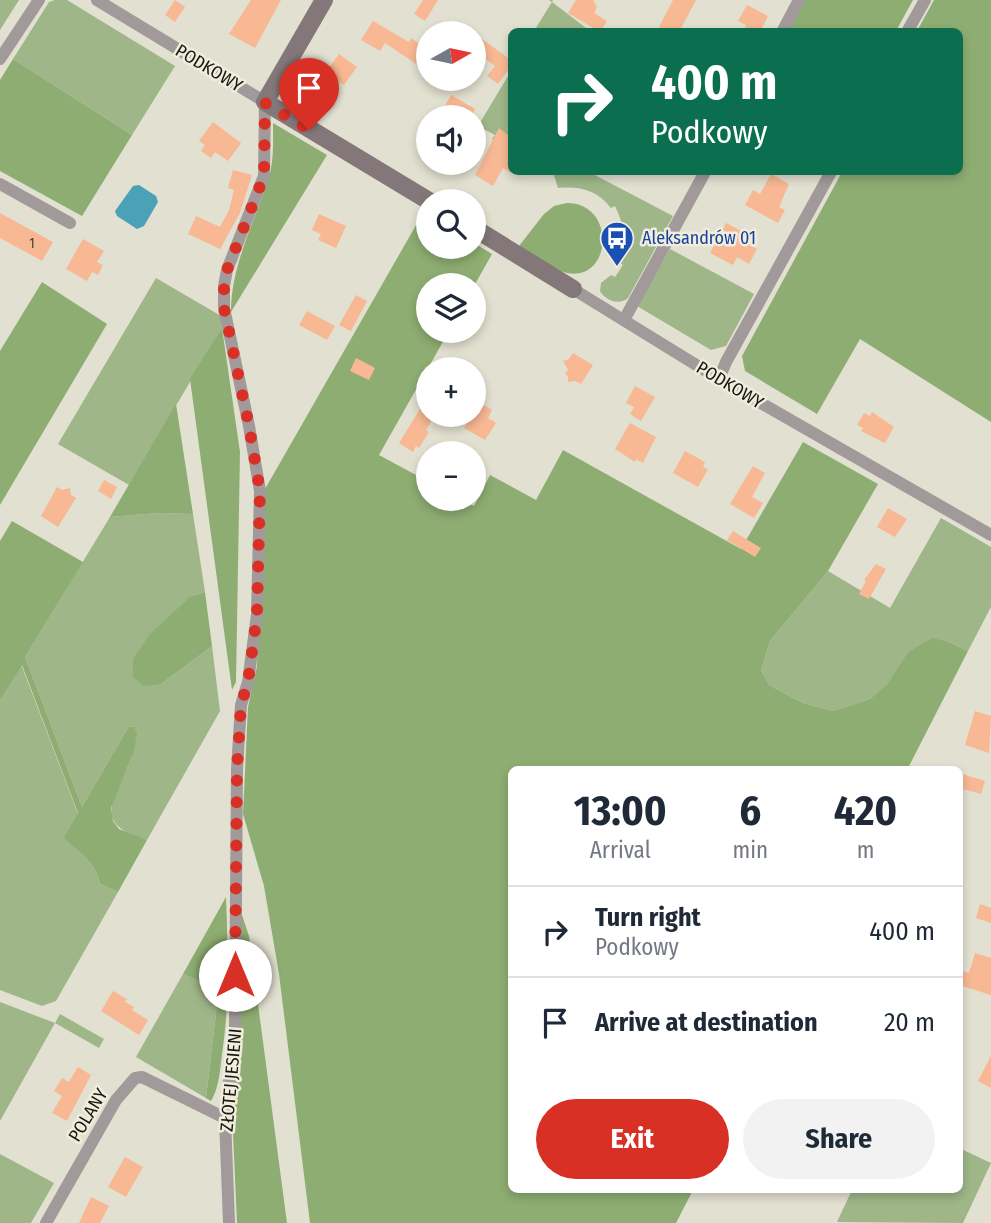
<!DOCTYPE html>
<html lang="en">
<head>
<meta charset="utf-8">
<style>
	:root { --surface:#fff; --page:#f2f2f3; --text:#1f2937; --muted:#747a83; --line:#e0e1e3; --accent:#d93025 }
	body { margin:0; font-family:"Fira Sans Condensed",sans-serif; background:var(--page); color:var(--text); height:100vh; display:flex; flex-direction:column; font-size:26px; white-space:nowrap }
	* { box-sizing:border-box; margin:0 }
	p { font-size:23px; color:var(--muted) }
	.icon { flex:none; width:38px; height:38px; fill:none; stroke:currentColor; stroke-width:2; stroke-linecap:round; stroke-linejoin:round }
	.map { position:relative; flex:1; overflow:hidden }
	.drawer { position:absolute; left:508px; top:766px; width:455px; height:427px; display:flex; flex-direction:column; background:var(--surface); border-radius:10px; box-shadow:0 4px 10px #0003 }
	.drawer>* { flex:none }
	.guide { position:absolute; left:508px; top:28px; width:455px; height:147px; border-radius:10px; box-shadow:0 4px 10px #0003; background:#0b6e4f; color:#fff; overflow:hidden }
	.needle { width:46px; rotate:81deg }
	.tools { position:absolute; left:416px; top:21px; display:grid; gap:14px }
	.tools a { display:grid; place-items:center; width:70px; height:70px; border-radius:50%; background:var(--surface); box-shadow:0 4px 10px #0003; font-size:35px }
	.pin { position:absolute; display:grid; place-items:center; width:60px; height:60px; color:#fff; margin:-72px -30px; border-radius:50% 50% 50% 0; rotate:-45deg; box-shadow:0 0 7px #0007 }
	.pin .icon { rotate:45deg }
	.me { position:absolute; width:77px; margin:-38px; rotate:0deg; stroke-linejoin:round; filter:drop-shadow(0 0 5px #0008) }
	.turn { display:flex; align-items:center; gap:24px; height:147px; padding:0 28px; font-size:32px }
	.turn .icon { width:91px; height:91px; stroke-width:2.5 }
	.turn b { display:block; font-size:49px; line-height:60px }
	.eta { display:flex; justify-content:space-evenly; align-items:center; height:119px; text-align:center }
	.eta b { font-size:42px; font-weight:700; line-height:49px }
	.cta { display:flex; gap:14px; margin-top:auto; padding:14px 28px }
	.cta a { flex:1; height:80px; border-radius:42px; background:var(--accent); color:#fff; font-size:28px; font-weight:700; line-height:80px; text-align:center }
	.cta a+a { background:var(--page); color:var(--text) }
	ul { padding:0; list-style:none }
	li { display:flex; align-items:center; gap:21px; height:91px; padding:0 28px; border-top:2px solid var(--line) }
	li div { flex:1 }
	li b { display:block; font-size:26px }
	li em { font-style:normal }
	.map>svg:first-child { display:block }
	.green { fill:#9eb688 }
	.forest { fill:#8ead72 }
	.water { fill:#4ba1b7 }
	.building { fill:#f7b893 }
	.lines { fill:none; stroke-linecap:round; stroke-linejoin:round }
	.street { stroke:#a1999a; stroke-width:12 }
	.secondary { stroke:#837779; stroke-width:18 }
	.route { stroke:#d93025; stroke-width:12; stroke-dasharray:0 21.6 }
	.labels { text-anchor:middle; stroke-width:5; stroke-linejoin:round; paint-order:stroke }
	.number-label { font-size:14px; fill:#4f3e32 }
	.street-label { font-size:18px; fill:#171611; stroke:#f0eddd }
	.transit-label { font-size:18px; fill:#164399; stroke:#f0eddd; text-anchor:start }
</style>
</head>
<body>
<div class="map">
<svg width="991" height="1223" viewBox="0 0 991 1223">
	<rect width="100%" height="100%" fill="#e2e0d0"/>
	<g class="green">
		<path d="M0,0H19L0,30Z"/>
		<path d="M55,0H67L175,66L132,135L13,59L49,2Z"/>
		<path d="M549,0H553L552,2L590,31H534L552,2Z"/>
		<path d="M511,71V152L492,139L495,135L478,126Z"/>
		<path d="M553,172H589L673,216L628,298C619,306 605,300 600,291L601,283L611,275L615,277L623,265L619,262C625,241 625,226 615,206L611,208C597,190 580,186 558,188Z"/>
		<path d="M670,249L754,294L726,346L711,350L637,306Z"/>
		<path d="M156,278L221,316L222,328L129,485L58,444Z"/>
		<path d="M159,513L193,514L205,592L191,596L161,684L212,646L220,711L147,840C86,823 119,796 132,755C135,746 134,736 134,727L129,726L82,807L25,657L110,517Z"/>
		<path d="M941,518L991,547V607L968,651L949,642L907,653L887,686L870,699L833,711L803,703L769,685L761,670L770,641L828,571L890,608Z"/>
		<path d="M21,664L78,814L65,838C80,852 96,863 100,884L118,892L56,1001L42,1006L0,990V700Z"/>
		<path d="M183,974L216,988L218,996L206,1098L136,1057Z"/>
		<path d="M0,1002L55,1023L60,1014L104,1039L99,1048L55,1023L0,1121Z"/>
		<path d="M959,1148L991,1163L963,1223L837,1222L852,1190H959Z"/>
		<path d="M0,1154L54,1183L31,1223H0Z"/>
	</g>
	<g class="forest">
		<path d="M805,0H913L896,31L788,32Z"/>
		<path d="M934,0H991V422L860,339L817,414L745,371L742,356L842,172H959V32L917,31Z"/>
		<path d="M13,59L132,135L82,216L0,171V80Z"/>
		<path d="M273,123L327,155L231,312C231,264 255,222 269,177C274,160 273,141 273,123Z"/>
		<path d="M567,203C617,203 612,282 567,273C554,270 532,253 519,246L544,214L554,206Z"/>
		<path d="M423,213L429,216V247H474V243L492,254L474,286L429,285V331H449L379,455L429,482V499H460L474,506L490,475L536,500L563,450L741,549L803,442L878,484L828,571L770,641L761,670L769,685L803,703L833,711L870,699L887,685L907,653L932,638L949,642L968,651L907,770H511V1190H693L676,1223H310L279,974L264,886L243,814L248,707L257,666L265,489Z"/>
		<path d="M42,282L107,324L0,505V351Z"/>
		<path d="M222,328L240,452L236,682L232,690L190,379Z"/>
		<path d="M176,404L193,514L159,513L110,517Z"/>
		<path d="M12,521L83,562L25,657L82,807L129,726L134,727L137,733L134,751L111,808L113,821L119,829L147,840L118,892L100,884C96,863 80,852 64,838L78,813L22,665L0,700V541Z"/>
		<path d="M205,592L212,646L161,684L144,686L133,677V659L150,634L191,596Z"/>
		<path d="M226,897C228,950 230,1002 222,1054C220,1071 219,1087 211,1101L206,1098L218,996L216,988L183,974Z"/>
		<path d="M241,912L249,936L287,1223H237L232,1111L240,1036Z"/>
	</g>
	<path class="water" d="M139,185L156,196L158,202L144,226L137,229L117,216L115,211L133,186Z"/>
	<g class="building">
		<path d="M175,0L185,7L175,22L165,15Z"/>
		<path d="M251,0H281L255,48L229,34Z"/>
		<path d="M423,0H438L425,21L414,14Z"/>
		<path d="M576,0H593L597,7L594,13L607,21L600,32L568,13Z"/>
		<path d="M673,0H696L679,32H667L659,27Z"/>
		<path d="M747,5L768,16L760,32H743L746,25L738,21Z"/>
		<path d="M373,21L409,42L411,38L429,50V67L422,62L419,66L385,43L380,51L361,40Z"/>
		<path d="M482,39L511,60V66L498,84L487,76L495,66L474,51Z"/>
		<path d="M339,54L357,67L344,85L326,72Z"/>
		<path d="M451,95L475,109L470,117H449L441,113Z"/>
		<path d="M213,122L241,143L228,161L215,152L211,158L201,151L205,145L199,141Z"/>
		<path d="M499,128L511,137V173L503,168L493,186L475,175Z"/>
		<path d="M233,170L252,175L240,213L220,249L188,234L196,216L220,227L229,210L234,190L228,188Z"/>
		<path d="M771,174L789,184L779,207L785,210L778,223L745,205L753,190L760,194Z"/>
		<path d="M0,213L53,242L42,261L0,238Z"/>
		<path d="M319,214L346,226L336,248L318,240L321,234L312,230Z"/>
		<path d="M726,223L749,235L745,242L757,249L749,264L737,257L733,265L710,253Z"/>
		<path d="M83,239L104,251L97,262L103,265L98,275L92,272L87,281L66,269Z"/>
		<path d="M356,295L367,301L351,331L339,325Z"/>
		<path d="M307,311L335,326L327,340L299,325Z"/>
		<path d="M573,353L593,365L581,384L575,381L568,382V376L565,374L568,370L563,361L569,359Z"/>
		<path d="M356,358L375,368L369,380L350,371Z"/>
		<path d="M635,386L655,397L641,421L630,414L634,407L626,403Z"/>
		<path d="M480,403L492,410L488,418L496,423L485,440L464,428Z"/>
		<path d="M420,409L433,418L426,430L429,432L419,448L416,446L413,452L399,443Z"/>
		<path d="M872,412L894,427L885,443L861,431L863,428L857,425L864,413L870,416Z"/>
		<path d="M630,423L656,437L643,463L636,459L635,462L615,449Z"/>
		<path d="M685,451L705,462L703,467L708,469L698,487L673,473Z"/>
		<path d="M753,466L765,473L752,497L763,503L754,518L730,504Z"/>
		<path d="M104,480L117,487L111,499L98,491Z"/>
		<path d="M57,487L62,490L70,488L71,495L76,498L58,527L41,516Z"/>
		<path d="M888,508L907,519L895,537L877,527Z"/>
		<path d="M733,531L761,548L755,557L727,540Z"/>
		<path d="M876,564L886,569L869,599L859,594L866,581L864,580Z"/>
		<path d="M975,711L991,716L989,753L965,745Z"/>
		<path d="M959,773L985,781L981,794L959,788Z"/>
		<path d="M980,904L991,908V923L976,918Z"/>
		<path d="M975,953L991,958V995L959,985V970L969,973Z"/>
		<path d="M113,991L127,999L125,1002L134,1007L132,1010L148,1020L139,1035L101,1011Z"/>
		<path d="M991,1056V1088L978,1081Z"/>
		<path d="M78,1067L91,1075L67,1121L52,1113L62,1096L54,1091L62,1078L69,1082Z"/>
		<path d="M125,1157L143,1167L126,1197L108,1187Z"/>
		<path d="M91,1197L109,1206L100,1223H79Z"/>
	</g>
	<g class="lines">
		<g class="street">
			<path d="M97,0L265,102L264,176L227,270L224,286V308L249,426L260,491L257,614L248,682L241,705L237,769L235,1028L225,1118L229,1223"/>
			<path d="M782,32L799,0"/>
			<path d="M907,32L925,0"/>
			<path d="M0,59L39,0"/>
			<path d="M0,184L70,223"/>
			<path d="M573,289L719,379L991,535"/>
			<path d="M624,320L705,172"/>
			<path d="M719,379L726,362L831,172"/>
			<path d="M46,1223L116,1100L135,1078L142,1077L225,1118"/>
		</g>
		<g class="secondary">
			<path d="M324,0L265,102L429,201"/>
			<path d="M474,228L573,289"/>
		</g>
	</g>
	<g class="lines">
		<path class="route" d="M235,975L237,769L241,705L248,682L257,614L260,491L249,426L224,308V286L227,270L264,176L265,103L309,130"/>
	</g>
	<defs>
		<symbol id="bus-pin" viewBox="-11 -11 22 30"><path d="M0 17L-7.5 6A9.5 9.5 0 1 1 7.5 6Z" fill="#1a4fb4" stroke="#f0eddd"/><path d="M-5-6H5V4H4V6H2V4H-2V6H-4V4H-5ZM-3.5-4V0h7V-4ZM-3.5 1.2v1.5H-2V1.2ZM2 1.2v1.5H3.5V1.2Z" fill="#fff"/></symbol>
	</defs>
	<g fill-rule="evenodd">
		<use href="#bus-pin" x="598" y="219" width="38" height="52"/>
	</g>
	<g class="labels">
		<g class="number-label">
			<text x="32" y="248">1</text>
		</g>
		<g class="street-label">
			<text transform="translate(209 68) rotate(31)" y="6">PODKOWY</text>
			<text transform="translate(730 385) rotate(31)" y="6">PODKOWY</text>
			<text transform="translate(231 1080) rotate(-85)" y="6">ZŁOTEJ JESIENI</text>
			<text transform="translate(88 1115) rotate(-59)" y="6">POLANY</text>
		</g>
		<g class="transit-label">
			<text x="642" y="244">Aleksandrów 01</text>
		</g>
	</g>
</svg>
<div class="tools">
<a><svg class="needle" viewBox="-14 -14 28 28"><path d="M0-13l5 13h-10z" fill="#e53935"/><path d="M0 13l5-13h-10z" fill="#747a83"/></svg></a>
<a><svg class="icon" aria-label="sound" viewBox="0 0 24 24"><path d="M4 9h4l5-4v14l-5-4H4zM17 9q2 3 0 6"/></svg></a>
<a><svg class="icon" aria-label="search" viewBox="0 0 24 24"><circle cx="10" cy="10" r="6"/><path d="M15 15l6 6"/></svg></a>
<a><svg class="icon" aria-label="layers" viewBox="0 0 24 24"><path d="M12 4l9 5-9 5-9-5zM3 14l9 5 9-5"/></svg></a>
<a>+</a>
<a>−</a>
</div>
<div class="pin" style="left:309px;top:130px;background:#d93025"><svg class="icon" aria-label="arrive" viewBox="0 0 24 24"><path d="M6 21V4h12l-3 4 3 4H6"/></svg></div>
<svg class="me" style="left:235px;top:975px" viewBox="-20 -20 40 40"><circle r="19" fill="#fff"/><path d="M0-13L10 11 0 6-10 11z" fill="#d93025"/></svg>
<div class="guide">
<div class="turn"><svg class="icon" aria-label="right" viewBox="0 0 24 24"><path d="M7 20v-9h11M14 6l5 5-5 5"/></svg><div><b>400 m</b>Podkowy</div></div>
</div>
<section class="drawer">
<div class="eta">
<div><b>13:00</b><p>Arrival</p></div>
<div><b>6</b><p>min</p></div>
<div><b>420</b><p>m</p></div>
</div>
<ul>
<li><svg class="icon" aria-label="right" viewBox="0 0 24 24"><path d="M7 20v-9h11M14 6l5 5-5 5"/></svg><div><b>Turn right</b><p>Podkowy</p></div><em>400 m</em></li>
<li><svg class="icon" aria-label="arrive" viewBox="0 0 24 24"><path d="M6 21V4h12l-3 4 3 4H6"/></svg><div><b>Arrive at destination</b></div><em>20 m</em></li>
</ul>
<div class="cta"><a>Exit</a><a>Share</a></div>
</section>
</div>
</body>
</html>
